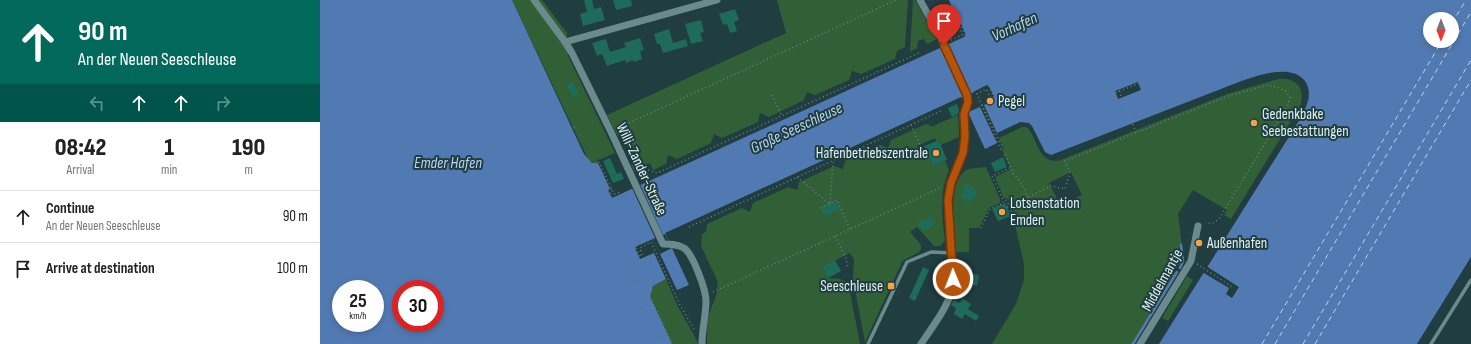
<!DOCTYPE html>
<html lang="en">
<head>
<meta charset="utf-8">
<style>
	:root { --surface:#fff; --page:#f2f2f2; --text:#222; --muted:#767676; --line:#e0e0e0 }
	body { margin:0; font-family:"Sofia Sans Condensed",sans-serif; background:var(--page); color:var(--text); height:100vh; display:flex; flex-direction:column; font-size:15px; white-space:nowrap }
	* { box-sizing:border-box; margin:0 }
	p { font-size:13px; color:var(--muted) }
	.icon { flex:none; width:22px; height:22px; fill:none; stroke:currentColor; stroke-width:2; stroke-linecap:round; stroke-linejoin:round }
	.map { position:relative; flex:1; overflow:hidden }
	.details { display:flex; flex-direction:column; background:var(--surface); width:320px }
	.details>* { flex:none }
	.top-card { background:#00695c; color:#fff; overflow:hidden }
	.needle { width:26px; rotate:180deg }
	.buttons { position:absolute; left:1103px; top:12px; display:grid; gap:8px }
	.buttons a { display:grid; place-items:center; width:36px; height:36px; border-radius:50%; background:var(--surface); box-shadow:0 2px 6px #0003; font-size:20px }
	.speed { position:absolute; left:12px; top:280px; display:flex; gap:8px; font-size:20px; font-weight:700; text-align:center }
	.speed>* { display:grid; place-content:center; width:52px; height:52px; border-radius:50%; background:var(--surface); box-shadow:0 2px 6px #0003; line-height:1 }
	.speed small { font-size:10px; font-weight:400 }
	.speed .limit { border:6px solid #d22; background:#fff; color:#111 }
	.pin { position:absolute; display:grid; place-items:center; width:34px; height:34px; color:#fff; margin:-41px -17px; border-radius:50% 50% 50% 0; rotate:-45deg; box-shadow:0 0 4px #0007 }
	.pin .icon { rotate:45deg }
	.me { position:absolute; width:44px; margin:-22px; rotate:359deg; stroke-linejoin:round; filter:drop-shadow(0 0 3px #0008) }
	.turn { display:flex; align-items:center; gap:14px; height:84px; padding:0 12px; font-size:18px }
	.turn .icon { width:52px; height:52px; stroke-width:2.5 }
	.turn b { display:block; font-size:28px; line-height:34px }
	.lanes { display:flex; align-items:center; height:38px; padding:0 12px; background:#0003; justify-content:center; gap:20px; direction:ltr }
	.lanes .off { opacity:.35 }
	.eta { display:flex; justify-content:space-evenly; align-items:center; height:68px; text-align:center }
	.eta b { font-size:24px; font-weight:800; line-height:28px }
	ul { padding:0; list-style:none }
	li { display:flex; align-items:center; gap:12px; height:52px; padding:0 12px; border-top:1px solid var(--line) }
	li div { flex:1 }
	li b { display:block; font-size:15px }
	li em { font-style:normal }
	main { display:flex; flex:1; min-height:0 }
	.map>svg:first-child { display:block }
	.green { fill:#316037; fill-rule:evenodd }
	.water { fill:#527ab2; fill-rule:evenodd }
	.pier { fill:#203d40 }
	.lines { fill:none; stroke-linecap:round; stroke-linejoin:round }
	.stream { stroke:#527ab2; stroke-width:2.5 }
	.ferry { stroke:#bcd3f2; stroke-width:1; stroke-dasharray:5 4; stroke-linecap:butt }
	.building { fill:#1f6b5a }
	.path { stroke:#6a8285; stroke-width:1.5; stroke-dasharray:1 3; stroke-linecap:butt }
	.lane { stroke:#6b8a8d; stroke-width:3.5 }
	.street { stroke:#6b8a8d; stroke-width:7 }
	.route-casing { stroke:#753606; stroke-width:10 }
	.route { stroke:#b45309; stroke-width:7 }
	.poi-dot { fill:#f6a247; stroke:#203d40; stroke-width:1.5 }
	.labels { text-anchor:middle; stroke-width:4; stroke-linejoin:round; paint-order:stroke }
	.poi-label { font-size:15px; fill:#e0f1f2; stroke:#203d40; text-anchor:start }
	.street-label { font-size:15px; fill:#e0f1f2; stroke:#203d40 }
	.water-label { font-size:16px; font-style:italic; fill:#bcd3f2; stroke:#203d40 }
</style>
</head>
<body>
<main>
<section class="details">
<div class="top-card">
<div class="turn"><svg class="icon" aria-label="ahead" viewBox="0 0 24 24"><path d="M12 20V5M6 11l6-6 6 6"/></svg><div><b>90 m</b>An der Neuen Seeschleuse</div></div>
<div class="lanes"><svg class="icon off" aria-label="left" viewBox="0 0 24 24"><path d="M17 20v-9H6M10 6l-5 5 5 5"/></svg><svg class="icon" aria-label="ahead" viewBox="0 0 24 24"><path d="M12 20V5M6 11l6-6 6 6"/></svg><svg class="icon" aria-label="ahead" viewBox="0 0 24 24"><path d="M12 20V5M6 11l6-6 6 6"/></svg><svg class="icon off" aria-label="right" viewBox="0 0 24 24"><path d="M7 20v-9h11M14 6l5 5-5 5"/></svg></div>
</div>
<div class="eta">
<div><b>08:42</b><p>Arrival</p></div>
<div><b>1</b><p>min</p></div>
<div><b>190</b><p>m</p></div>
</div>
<ul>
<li><svg class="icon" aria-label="ahead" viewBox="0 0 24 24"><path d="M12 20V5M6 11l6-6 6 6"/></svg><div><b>Continue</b><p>An der Neuen Seeschleuse</p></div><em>90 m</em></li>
<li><svg class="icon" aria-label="arrive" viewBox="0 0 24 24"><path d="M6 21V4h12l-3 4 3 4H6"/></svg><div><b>Arrive at destination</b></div><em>100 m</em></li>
</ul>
</section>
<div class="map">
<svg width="1151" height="344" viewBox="0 0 1151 344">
	<rect width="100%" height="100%" fill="#203d40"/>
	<g class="green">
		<path d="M192,0H222L247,33L248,56L295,153L279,160L278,157L276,158L278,163H274L269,161Z"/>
		<path d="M457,0H588L585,47L577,51L575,59L541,74L532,71L529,80L495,95L487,92L484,100L449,117L440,113L438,122L402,138L394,134L391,143L357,159L348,155L346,164L333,170L330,163L315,172L311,165L320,161L306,132L298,136L287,115L466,33Z"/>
		<path d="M593,0H595L617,39L607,44L604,39L598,41L597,48L590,52Z"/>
		<path d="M958,79C976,77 986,88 980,106L911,219L904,215L907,210L873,190L858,214L864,263L860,268L859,267L862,262L860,247L852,260L854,272L858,273L814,344H672L696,304L704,280V264L695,225L696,216L688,199L683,197L675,177L691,169L682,150L684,149L679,138L702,127H707C718,139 717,162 738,161L907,94ZM751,172L762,195L740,205L729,183Z"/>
		<path d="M638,115L639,137L621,145L619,140L616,141L615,138L597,146L603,160L609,157L613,166L625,161L629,170C619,193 622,216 625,241L620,246H614L597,227L590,232C593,236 598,240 600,244C606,254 587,256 582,262L545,342L533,279L534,259L530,253L502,267L508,278L520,279L528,282L540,344H387C387,334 387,324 389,315C392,303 400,293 397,280L381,246L382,234L386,232L387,224L422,208L430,212L433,203L468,187L477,190L479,182L514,166L523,169L525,161L560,145L568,148L571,140L606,124L614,127L615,125Z"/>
		<path d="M666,167L680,199V203L669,208L659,228H649V252H636C635,233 627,183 645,171C651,167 660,168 666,167Z"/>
		<path d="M867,276L873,280L848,321L842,318Z"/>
		<path d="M346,279L358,307L375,337L378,344H352L330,297L333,286Z"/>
	</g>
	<path class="water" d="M0,0H192L264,154L272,163H278L290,189L288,190L292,198L644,37L646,35L641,24L639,25L629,0H1151V257L1097,344H839L982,116C987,105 993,93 985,81C969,60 925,80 906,87L731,155L725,152L712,126L709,123L700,122L677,133L664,105L674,100L673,97L674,96L669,86L667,85L653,92L677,143L665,149L641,97L345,233L369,285L357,290L333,239L317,246L315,248L320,259L334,253L346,279L333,286L330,297L352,344H0ZM1110,19H1132V41H1110ZM21,289H55V323H21ZM81,289H115V323H81Z"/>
	<g class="pier">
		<path d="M628,43L651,93H654L660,107L648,112L641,98L643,97L620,47Z"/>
		<path d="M818,82L821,90L798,99L795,91Z"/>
		<path d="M320,184L343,235L345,234L352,248L340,254L333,239L335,238L312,188Z"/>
		<path d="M886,266L919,287L912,298L906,294L909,288L882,272Z"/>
	</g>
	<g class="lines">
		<g class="stream">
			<path d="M860,268L863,261L861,245"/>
			<path d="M813,344L857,272"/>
		</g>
		<g class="ferry">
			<path d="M1132,23L1146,0"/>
			<path d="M942,344L1122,41"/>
			<path d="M955,344L1151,12"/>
			<path d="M983,344L1151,60"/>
			<path d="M995,344L1151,80"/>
		</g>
	</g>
	<g class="building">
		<path d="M264,0H272L274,9L281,7L285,20L263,26L260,14L267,12Z"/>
		<path d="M293,0H311L312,6L296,10Z"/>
		<path d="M415,9L419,20L414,22L417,31L410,33L407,24L403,25L399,14Z"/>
		<path d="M381,20L384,32L380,33L383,41L371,44L365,24Z"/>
		<path d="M349,29L353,43L366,39L368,46L343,53L340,44H337L334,34Z"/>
		<path d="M320,38L324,50L320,51L322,59L314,62L313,60L306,63L305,60L287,66L282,54L277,56L272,43L286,39L290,52L306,47L304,43Z"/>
		<path d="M253,82L259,94L253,97L247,85Z"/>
		<path d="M637,104L639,109L638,114L632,117L628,108Z"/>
		<path d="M619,140L627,160L613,166L604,146Z"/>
		<path d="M683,157L687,167L675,172L671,163Z"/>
		<path d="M290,158L297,174L301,172L304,179L293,183L283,161Z"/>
		<path d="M650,185L658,192L649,203L640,196L644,191V186Z"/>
		<path d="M516,201L520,209L505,216L501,208Z"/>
		<path d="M685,203L691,216L678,221L672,209Z"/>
		<path d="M611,217L615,225L602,232L598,223Z"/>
		<path d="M515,260L521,271L508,278L502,267Z"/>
		<path d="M603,267L609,270L595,301L589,298Z"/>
		<path d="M648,273L659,275L657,286L646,283Z"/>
		<path d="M643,299L651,304L648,309L659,316L656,321L645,314L642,319L634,314L636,308L631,305L634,300L639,303Z"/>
	</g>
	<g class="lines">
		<g class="path">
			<path d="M641,27L645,35"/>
			<path d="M631,40L642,35L639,27L640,26L641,27"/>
			<path d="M669,86L673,95L672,97L670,96L666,89L657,94L681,150L683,148"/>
			<path d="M799,91L816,132"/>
			<path d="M792,94L825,81"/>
			<path d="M452,95L462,116"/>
			<path d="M662,105L683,148"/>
			<path d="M934,123L950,135"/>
			<path d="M591,125L605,156"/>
			<path d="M298,128L576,0"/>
			<path d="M239,134L255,127"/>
			<path d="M685,155L693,173L702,184L708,198"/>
			<path d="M277,158L294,194L301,192"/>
			<path d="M690,168L672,176L682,198L687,201L693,216V226"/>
			<path d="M328,170L337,173L601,52"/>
			<path d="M477,177L510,204L513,162"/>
			<path d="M291,189L290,191L292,197"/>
			<path d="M687,207L731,186L745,189L750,173L745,161L908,96L948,85L956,87L966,91L970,97L967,107L899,219L893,223L886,224"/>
			<path d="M501,208L517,200L530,229"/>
			<path d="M369,227L621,111"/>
			<path d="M661,228L670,209L683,203L684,200"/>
			<path d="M515,236L526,258L528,268"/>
			<path d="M316,248L320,256H322V255L320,248L331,242L360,305L375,331"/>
			<path d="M857,260L858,268"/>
			<path d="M877,264L914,288"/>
			<path d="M309,289L323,282L352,344"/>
			<path d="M393,292L622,187"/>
			<path d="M320,312L334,306"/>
			<path d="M339,344L350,339"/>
		</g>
		<g class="lane">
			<path d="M548,344L587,262L611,252L632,253"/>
			<path d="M1111,344L1151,280"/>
		</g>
		<g class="street">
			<path d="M214,0L245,42L252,53L291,132L343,244C350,244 357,244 364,248C373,254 386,290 386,301C386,316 382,329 382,344"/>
			<path d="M600,0L621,38L647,95C650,103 644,107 643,115C643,129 646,140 643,154C639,169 630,182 628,197C625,227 638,258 632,288C628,308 612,327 601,344"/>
			<path d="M245,42L397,0"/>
			<path d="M820,344L871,261L878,226"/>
		</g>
	</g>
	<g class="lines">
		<defs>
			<path id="route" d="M624,45L647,95L648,102L644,114L645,136L643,153L631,183L628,200L633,279"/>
		</defs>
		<use href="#route" class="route-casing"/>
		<use href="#route" class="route"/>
	</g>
	<g class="poi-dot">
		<circle cx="670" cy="101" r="4"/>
		<circle cx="934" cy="123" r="4"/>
		<circle cx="616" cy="153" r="4"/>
		<circle cx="682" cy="212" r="4"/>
		<circle cx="879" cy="243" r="4"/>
		<rect x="567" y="282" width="8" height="8" rx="2"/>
	</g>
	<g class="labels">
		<g class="poi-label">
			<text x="678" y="106">Pegel</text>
			<text x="942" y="119">Gedenkbake<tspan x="942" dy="17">Seebestattungen</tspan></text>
			<text x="608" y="158" text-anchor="end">Hafenbetriebszentrale</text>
			<text x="690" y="208">Lotsenstation<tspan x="690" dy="17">Emden</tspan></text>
			<text x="887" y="248">Außenhafen</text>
			<text x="563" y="291" text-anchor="end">Seeschleuse</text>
		</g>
		<g class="street-label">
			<text transform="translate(322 169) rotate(65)" y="5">Willi-Zander-Straße</text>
			<text transform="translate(842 280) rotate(-61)" y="5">Middelmantje</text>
		</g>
		<g class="water-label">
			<text transform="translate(694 26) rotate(-25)" y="6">Vorhafen</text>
			<text transform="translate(476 127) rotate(-25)" y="6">Große Seeschleuse</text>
			<text x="128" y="168">Emder Hafen</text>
		</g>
	</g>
</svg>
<div class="buttons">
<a><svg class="needle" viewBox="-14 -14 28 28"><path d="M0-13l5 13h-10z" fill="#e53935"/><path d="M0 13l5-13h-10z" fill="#767676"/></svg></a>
</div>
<div class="speed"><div>25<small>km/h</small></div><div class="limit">30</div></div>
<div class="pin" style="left:624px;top:45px;background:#d93025"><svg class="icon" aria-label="arrive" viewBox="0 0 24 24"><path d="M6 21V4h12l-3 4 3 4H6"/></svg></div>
<svg class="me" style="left:633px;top:279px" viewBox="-20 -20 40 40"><circle r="17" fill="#b45309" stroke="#fff" stroke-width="3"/><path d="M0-11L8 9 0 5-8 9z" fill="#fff"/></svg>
</div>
</main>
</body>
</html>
